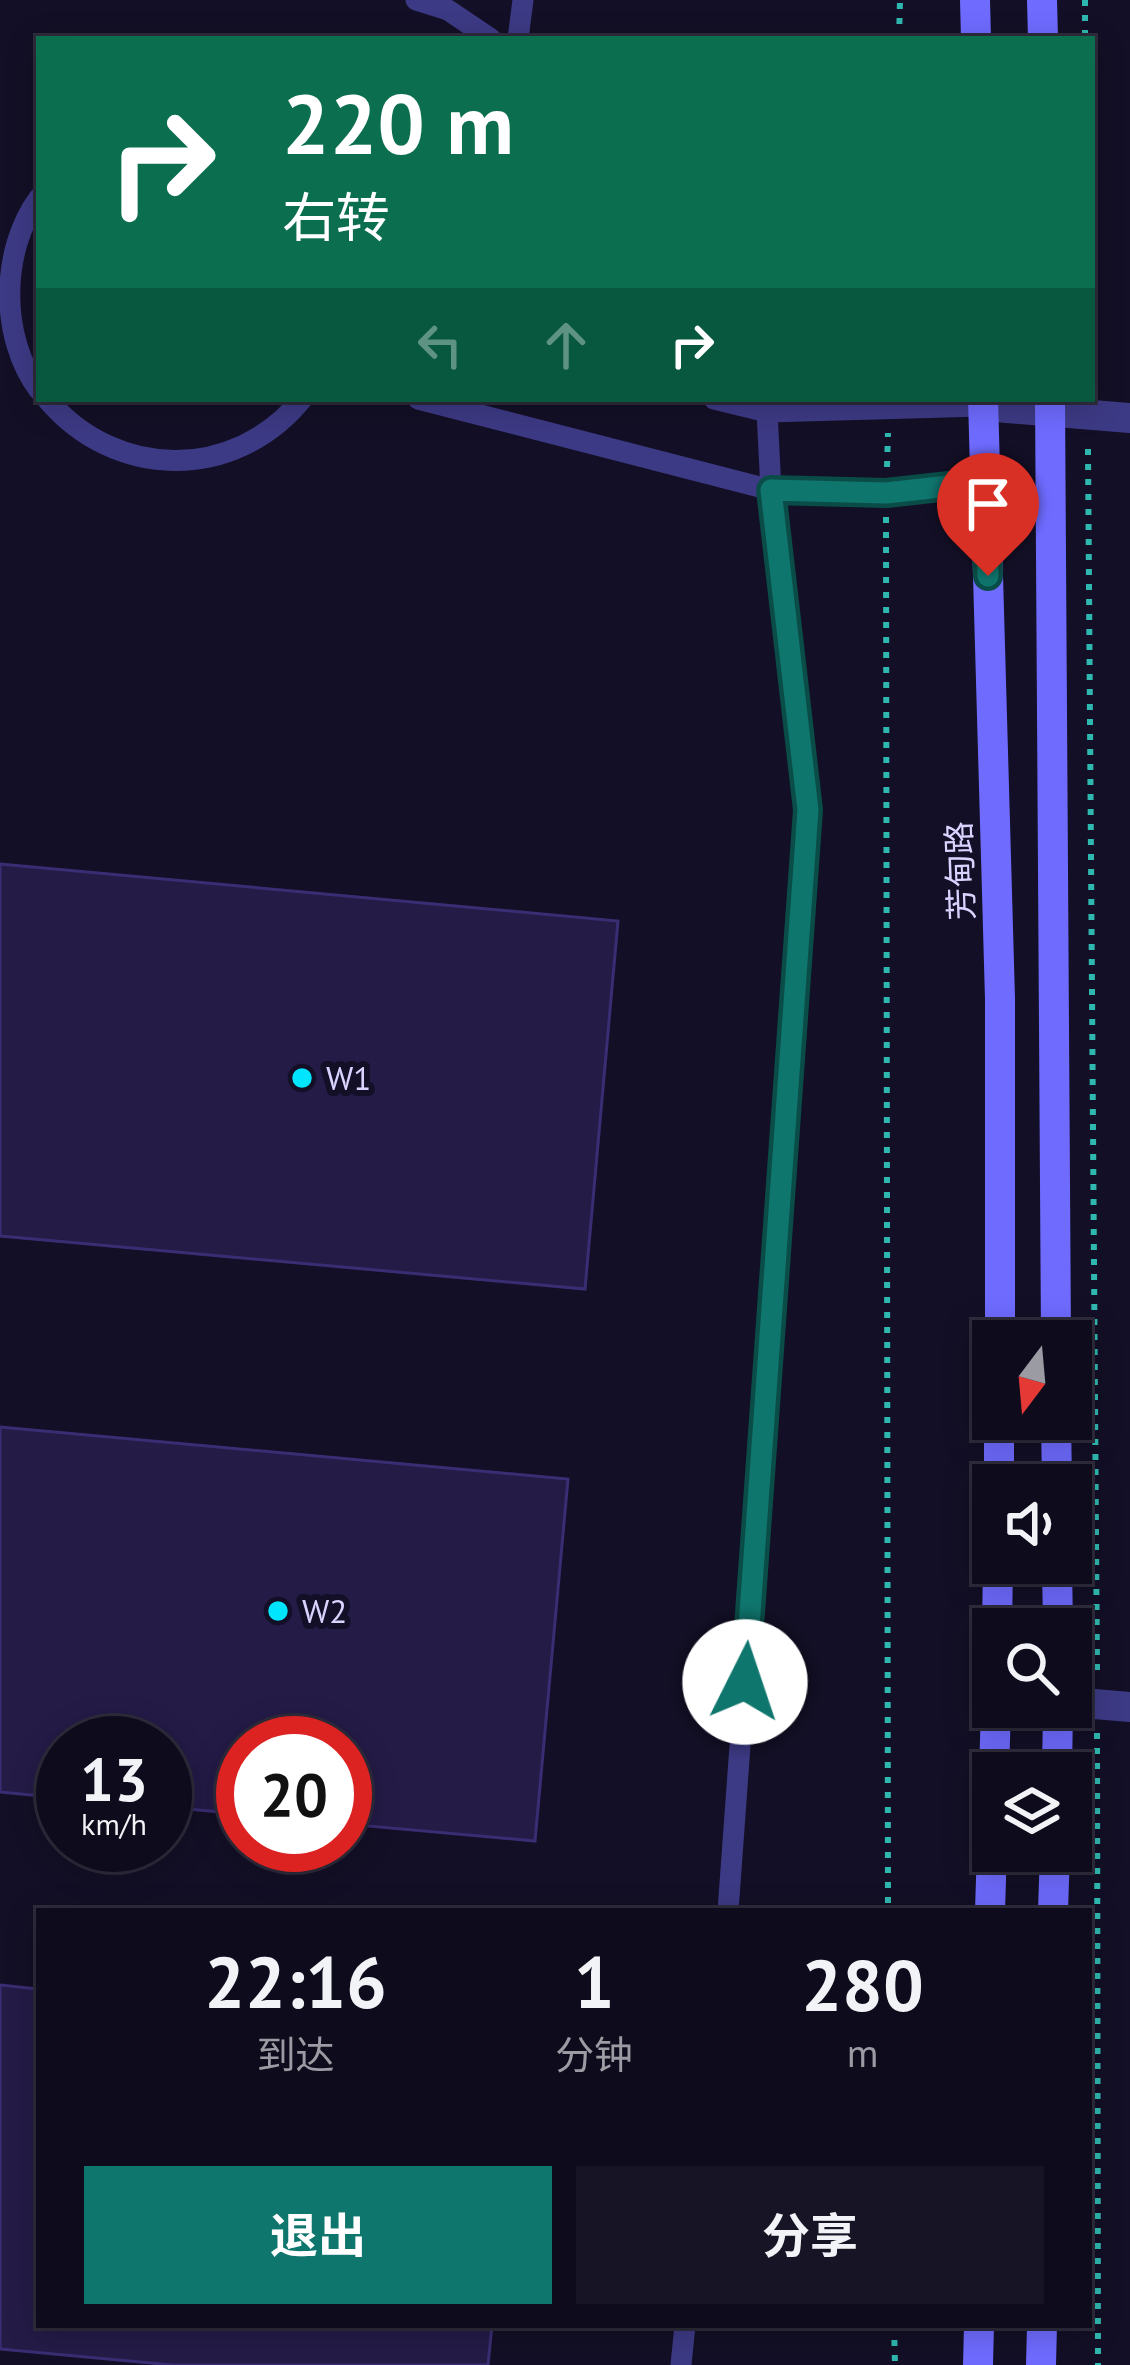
<!DOCTYPE html>
<html lang="zh">
<head>
<meta charset="utf-8">
<style>
	:root { --surface:#0e0b1c; --page:#171425; --text:#f1f3f6; --muted:#9b9ba3; --line:#2e2b3b; --accent:#0f766e }
	body { margin:0; font-family:"PT Sans","Noto Sans SC",sans-serif; background:var(--page); color:var(--text); height:100vh; display:flex; flex-direction:column; font-size:45px; white-space:nowrap }
	* { box-sizing:border-box; margin:0 }
	p { font-size:39px; color:var(--muted) }
	.icon { flex:none; width:66px; height:66px; fill:none; stroke:currentColor; stroke-width:2; stroke-linecap:round; stroke-linejoin:round }
	.map { position:relative; flex:1; overflow:hidden }
	.sheet { position:absolute; left:36px; top:1908px; width:1056px; height:420px; display:flex; flex-direction:column; background:var(--surface); border-radius:0px; box-shadow:0 6px 30px #0003,0 0 0 3px var(--line) }
	.sheet>* { flex:none }
	.banner { position:absolute; left:36px; top:36px; width:1059px; height:366px; border-radius:0px; box-shadow:0 6px 30px #0003,0 0 0 3px var(--line); background:#0b6e4f; color:#fff; overflow:hidden }
	.needle { width:78px; rotate:196deg }
	.controls { position:absolute; left:972px; top:1320px; display:grid; gap:24px }
	.controls a { display:grid; place-items:center; width:120px; height:120px; border-radius:0px; background:var(--surface); box-shadow:0 6px 30px #0003,0 0 0 3px var(--line); font-size:60px }
	.speed { position:absolute; left:36px; top:1716px; display:flex; gap:24px; font-size:60px; font-weight:700; text-align:center }
	.speed>* { display:grid; place-content:center; width:156px; height:156px; border-radius:50%; background:var(--surface); box-shadow:0 6px 30px #0003,0 0 0 3px var(--line); line-height:1 }
	.speed small { font-size:30px; font-weight:400 }
	.speed .limit { border:18px solid #d22; background:#fff; color:#111 }
	.pin { position:absolute; display:grid; place-items:center; width:102px; height:102px; color:#fff; margin:-123px -51px; border-radius:50% 50% 50% 0; rotate:-45deg; box-shadow:0 0 12px #0007 }
	.pin .icon { rotate:45deg }
	.me { position:absolute; width:132px; margin:-66px; rotate:4deg; stroke-linejoin:round; filter:drop-shadow(0 0 9px #0008) }
	.turn { display:flex; align-items:center; gap:42px; height:252px; padding:0 48px; font-size:54px }
	.turn .icon { width:156px; height:156px; stroke-width:2.5 }
	.turn b { display:block; font-size:84px; line-height:102px }
	.lanes { display:flex; align-items:center; height:114px; padding:0 48px; background:#0003; justify-content:center; gap:60px; direction:ltr }
	.lanes .off { opacity:.35 }
	.eta { display:flex; justify-content:space-evenly; align-items:center; height:204px; text-align:center }
	.eta b { font-size:72px; font-weight:700; line-height:84px }
	.button { display:flex; gap:24px; margin-top:auto; padding:24px 48px }
	.button a { flex:1; height:138px; border-radius:0px; background:var(--accent); color:#fff; font-size:48px; font-weight:700; line-height:138px; text-align:center }
	.button a+a { background:var(--page); color:var(--text) }
	.map>svg:first-child { display:block }
	.building { fill:#241b47; stroke:#3b2d73; stroke-width:3 }
	.lines { fill:none; stroke-linecap:round; stroke-linejoin:round }
	.path { stroke:#2fb8b0; stroke-width:6; stroke-dasharray:6 9; stroke-linecap:butt }
	.service { stroke:#3d3a85; stroke-width:21 }
	.minor { stroke:#3d3a85; stroke-width:30 }
	.secondary { stroke:#6f6bff; stroke-width:30 }
	.route-casing { stroke:#0a4d48; stroke-width:30 }
	.route { stroke:#0f766e; stroke-width:21 }
	.poi-dot { fill:#00e5ff; stroke:#130f26; stroke-width:4.5 }
	.labels { text-anchor:middle; stroke-width:12; stroke-linejoin:round; paint-order:stroke }
	.street-label { font-size:33px; fill:#d9d4ff; stroke:#130f26 }
	.poi-label { font-size:33px; fill:#d9d4ff; stroke:#130f26; text-anchor:start }
</style>
</head>
<body>
<div class="map">
<svg width="1130" height="2365" viewBox="0 0 1130 2365">
	<rect width="100%" height="100%" fill="#130f26"/>
	<g class="building">
		<path d="M0,864L618,921L585,1289L0,1236Z"/>
		<path d="M0,1427L568,1479L535,1841L345,1824V1743H243V1814L165,1807V1743H63V1798L0,1792Z"/>
		<path d="M0,1985L39,1989V2325H492L488,2365H172L0,2349Z"/>
	</g>
	<g class="lines">
		<g class="path">
			<path d="M1085,0V39"/>
			<path d="M899,39L900,0"/>
			<path d="M1088,449L1097,1671"/>
			<path d="M887,467L888,433"/>
			<path d="M886,517L888,1911"/>
			<path d="M1097,1733L1098,2365"/>
			<path d="M894,2325L895,2365"/>
		</g>
		<g class="service">
			<path d="M416,0L448,10L491,39"/>
			<path d="M518,39L523,0"/>
			<path d="M39,198C0,251 0,338 39,390"/>
			<path d="M47,399C115,480 234,482 302,399"/>
			<path d="M418,399L771,490L886,493L985,482"/>
			<path d="M714,399L767,412L760,399"/>
			<path d="M728,1911L808,810L771,490L767,412L983,406"/>
			<path d="M681,2365L685,2325"/>
		</g>
		<g class="minor">
			<path d="M983,406L1130,418"/>
			<path d="M1071,1702L1130,1707"/>
		</g>
		<g class="secondary">
			<path d="M975,0L976,39"/>
			<path d="M1042,0L1043,39"/>
			<path d="M983,399L1000,999V1341"/>
			<path d="M1050,399L1056,1341"/>
			<path d="M1056,1419L1057,1485"/>
			<path d="M999,1485V1419"/>
			<path d="M1057,1563L1058,1629"/>
			<path d="M997,1629L998,1563"/>
			<path d="M994,1773L996,1707"/>
			<path d="M1057,1773L1058,1707"/>
			<path d="M990,1911L993,1816"/>
			<path d="M1053,1911L1055,1851"/>
			<path d="M978,2365L979,2325"/>
			<path d="M1041,2365L1042,2325"/>
		</g>
	</g>
	<g class="lines">
		<defs>
			<path id="route" d="M745,1682L808,810L771,490L886,493L985,482L988,576"/>
		</defs>
		<use href="#route" class="route-casing"/>
		<use href="#route" class="route"/>
	</g>
	<g class="poi-dot">
		<circle cx="302" cy="1078" r="12"/>
		<circle cx="278" cy="1611" r="12"/>
	</g>
	<g class="labels">
		<g class="street-label">
			<text transform="translate(960 871) rotate(-92)" y="12">芳甸路</text>
		</g>
		<g class="poi-label">
			<text x="326" y="1090">W1</text>
			<text x="302" y="1623">W2</text>
		</g>
	</g>
</svg>
<div class="controls">
<a><svg class="needle" viewBox="-14 -14 28 28"><path d="M0-13l5 13h-10z" fill="#e53935"/><path d="M0 13l5-13h-10z" fill="#9b9ba3"/></svg></a>
<a><svg class="icon" aria-label="sound" viewBox="0 0 24 24"><path d="M4 9h4l5-4v14l-5-4H4zM17 9q2 3 0 6"/></svg></a>
<a><svg class="icon" aria-label="search" viewBox="0 0 24 24"><circle cx="10" cy="10" r="6"/><path d="M15 15l6 6"/></svg></a>
<a><svg class="icon" aria-label="layers" viewBox="0 0 24 24"><path d="M12 4l9 5-9 5-9-5zM3 14l9 5 9-5"/></svg></a>
</div>
<div class="speed"><div>13<small>km/h</small></div><div class="limit">20</div></div>
<div class="pin" style="left:988px;top:576px;background:#d93025"><svg class="icon" aria-label="arrive" viewBox="0 0 24 24"><path d="M6 21V4h12l-3 4 3 4H6"/></svg></div>
<svg class="me" style="left:745px;top:1682px" viewBox="-20 -20 40 40"><circle r="19" fill="#fff"/><path d="M0-13L10 11 0 6-10 11z" fill="#0f766e"/></svg>
<div class="banner">
<div class="turn"><svg class="icon" aria-label="right" viewBox="0 0 24 24"><path d="M7 20v-9h11M14 6l5 5-5 5"/></svg><div><b>220 m</b>右转</div></div>
<div class="lanes"><svg class="icon off" aria-label="left" viewBox="0 0 24 24"><path d="M17 20v-9H6M10 6l-5 5 5 5"/></svg><svg class="icon off" aria-label="ahead" viewBox="0 0 24 24"><path d="M12 20V5M6 11l6-6 6 6"/></svg><svg class="icon" aria-label="right" viewBox="0 0 24 24"><path d="M7 20v-9h11M14 6l5 5-5 5"/></svg></div>
</div>
<section class="sheet">
<div class="eta">
<div><b>22:16</b><p>到达</p></div>
<div><b>1</b><p>分钟</p></div>
<div><b>280</b><p>m</p></div>
</div>
<div class="button"><a>退出</a><a>分享</a></div>
</section>
</div>
</body>
</html>
